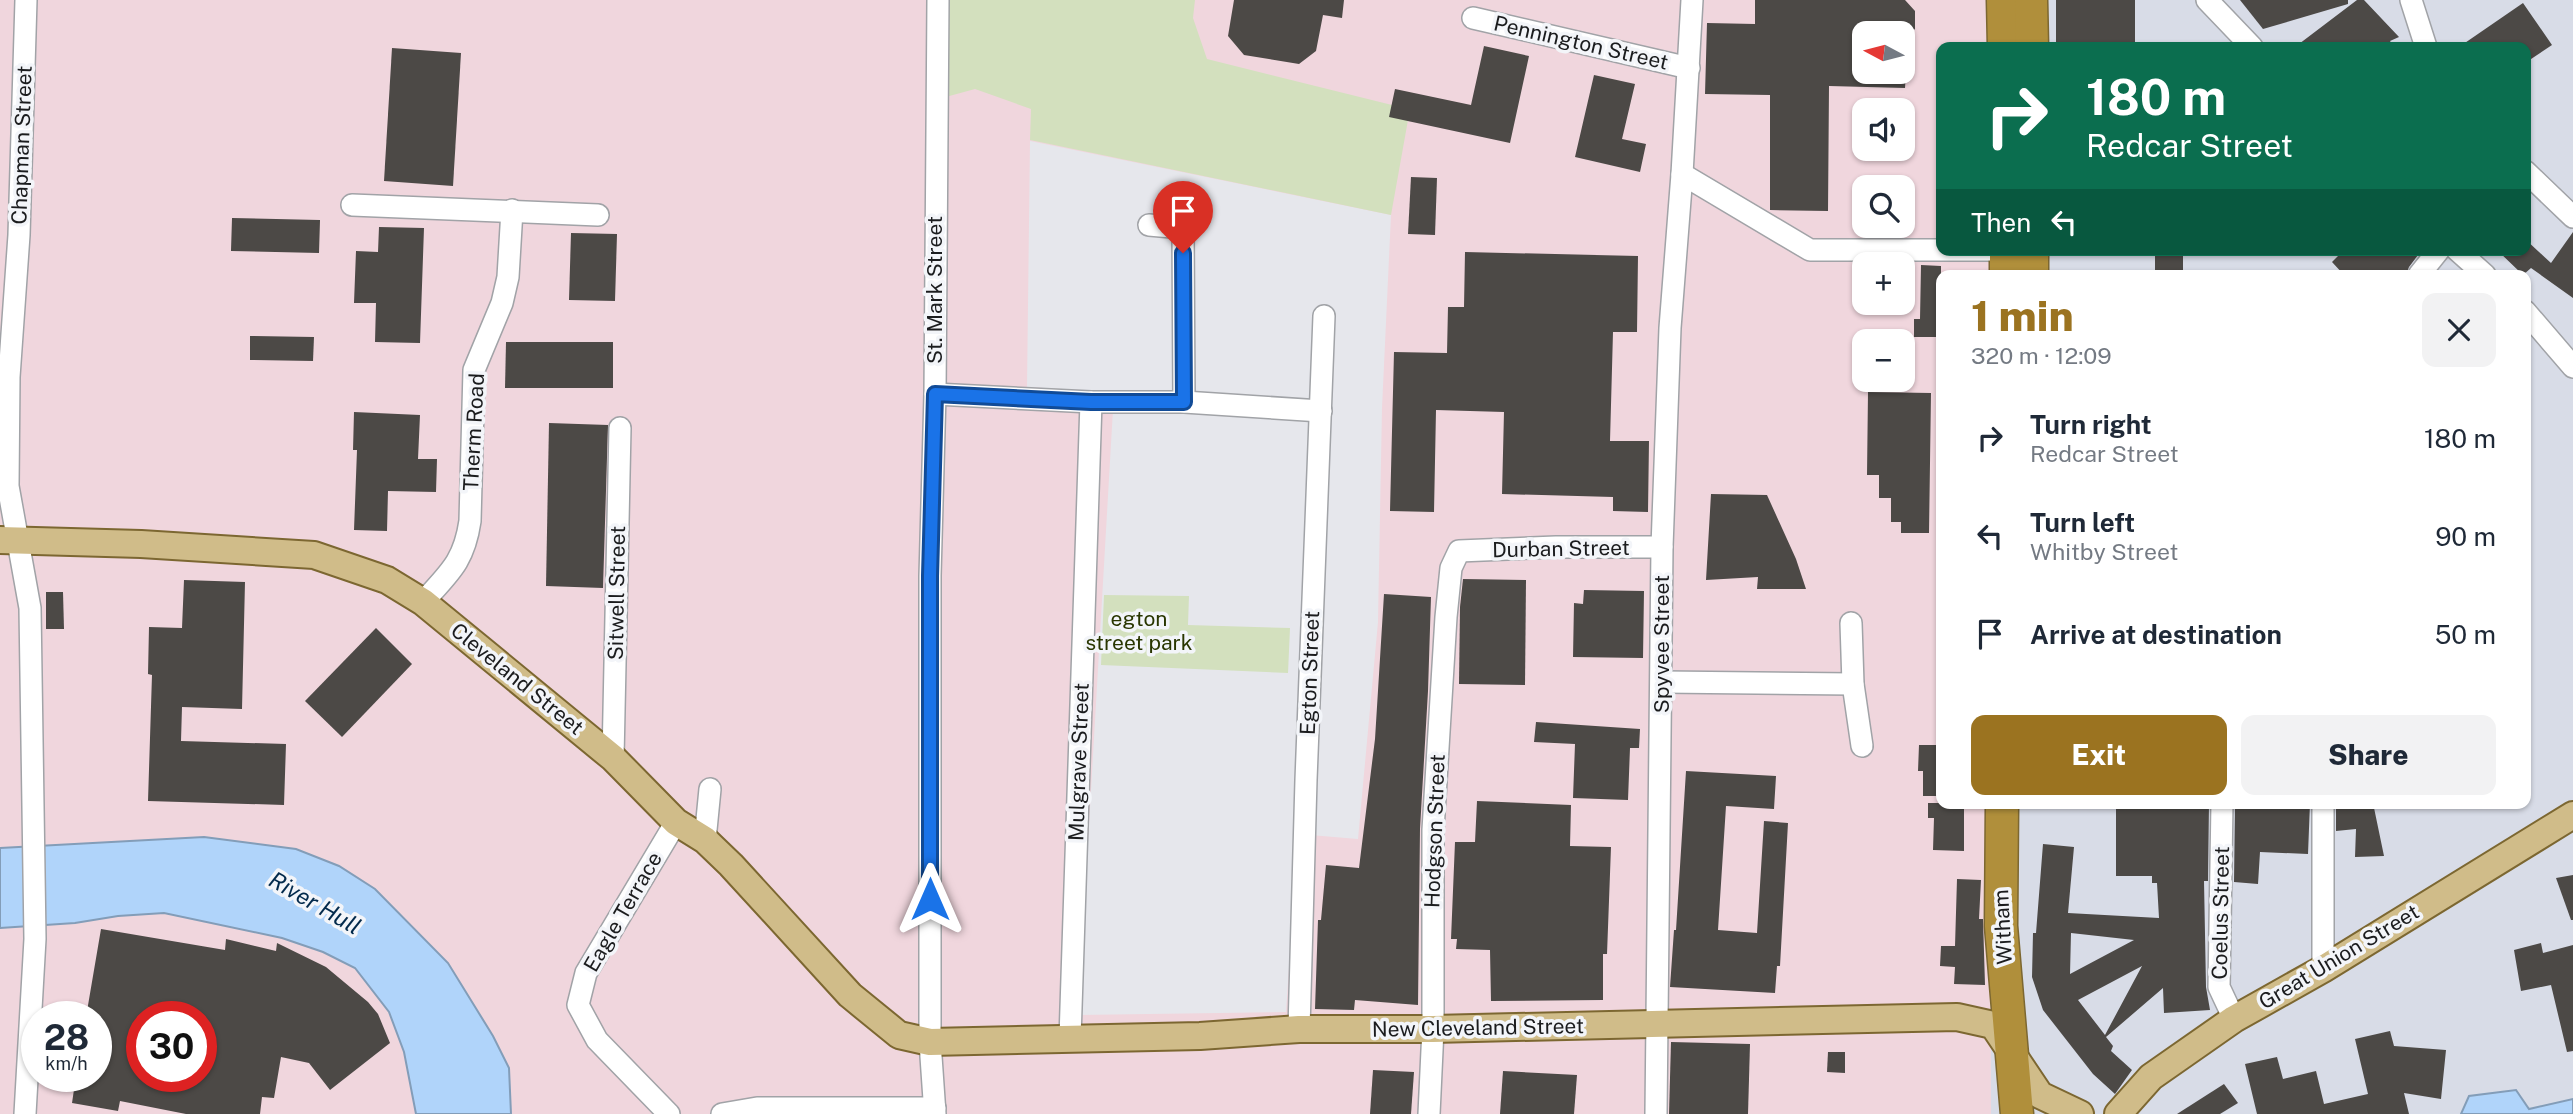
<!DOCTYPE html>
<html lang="en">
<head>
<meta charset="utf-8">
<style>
	:root { --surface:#fff; --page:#f2f2f3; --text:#1f2937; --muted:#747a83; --accent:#9b7320 }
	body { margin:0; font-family:"Public Sans",sans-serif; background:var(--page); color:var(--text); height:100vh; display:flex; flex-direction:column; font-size:26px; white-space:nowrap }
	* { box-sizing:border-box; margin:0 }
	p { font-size:23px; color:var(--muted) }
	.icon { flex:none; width:38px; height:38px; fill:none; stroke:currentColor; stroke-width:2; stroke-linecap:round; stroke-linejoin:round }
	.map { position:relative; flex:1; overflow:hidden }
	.drawer { position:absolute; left:1936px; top:270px; width:595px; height:539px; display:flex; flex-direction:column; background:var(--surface); border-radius:14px; box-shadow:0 2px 5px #0004 }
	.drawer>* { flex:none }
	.guide { position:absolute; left:1936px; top:42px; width:595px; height:214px; border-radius:14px; box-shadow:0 2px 5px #0004; background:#0b6e4f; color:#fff; overflow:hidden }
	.needle { width:46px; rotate:277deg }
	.tools { position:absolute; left:1852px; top:21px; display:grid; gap:14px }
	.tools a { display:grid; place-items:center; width:63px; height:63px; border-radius:14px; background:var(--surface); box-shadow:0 2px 5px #0004; font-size:35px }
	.speed { position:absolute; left:21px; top:1001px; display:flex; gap:14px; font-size:35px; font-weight:700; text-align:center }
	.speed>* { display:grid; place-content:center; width:91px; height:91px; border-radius:50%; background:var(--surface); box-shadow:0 2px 5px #0004; line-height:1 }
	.speed small { font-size:18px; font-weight:400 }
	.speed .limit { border:10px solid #d22; background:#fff; color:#111 }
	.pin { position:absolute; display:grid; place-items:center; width:60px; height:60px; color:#fff; margin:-72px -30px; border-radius:50% 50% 50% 0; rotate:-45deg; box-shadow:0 0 7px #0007 }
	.pin .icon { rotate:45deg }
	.me { position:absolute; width:77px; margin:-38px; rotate:0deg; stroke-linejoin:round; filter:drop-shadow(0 0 5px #0008) }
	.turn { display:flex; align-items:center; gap:24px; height:147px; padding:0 35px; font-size:32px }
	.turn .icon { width:91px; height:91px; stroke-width:2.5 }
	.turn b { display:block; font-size:49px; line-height:60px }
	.then { display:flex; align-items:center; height:66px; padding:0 35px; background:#0003; gap:14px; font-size:26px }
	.round { display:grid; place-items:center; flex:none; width:74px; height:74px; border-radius:14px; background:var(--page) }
	.headline { display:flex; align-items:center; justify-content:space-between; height:119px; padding:0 35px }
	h1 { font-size:42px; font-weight:800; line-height:52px; color:var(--accent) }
	.primary-button { display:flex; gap:14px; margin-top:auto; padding:14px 35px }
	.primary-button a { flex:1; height:80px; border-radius:14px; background:var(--accent); color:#fff; font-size:28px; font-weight:800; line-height:80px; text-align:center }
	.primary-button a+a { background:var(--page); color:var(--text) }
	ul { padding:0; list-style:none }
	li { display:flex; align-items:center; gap:21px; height:98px; padding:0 35px }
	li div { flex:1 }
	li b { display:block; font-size:26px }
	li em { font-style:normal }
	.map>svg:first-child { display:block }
	.built { fill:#d8dce7 }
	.industrial { fill:#f0d6dd; fill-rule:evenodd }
	.green { fill:#d3e0be }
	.water { fill:#b0d4fa; stroke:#839db8; stroke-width:2 }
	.building { fill:#4c4946; fill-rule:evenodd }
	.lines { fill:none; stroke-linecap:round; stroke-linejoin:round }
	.minor-casing { stroke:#a1a3a7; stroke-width:24 }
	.major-casing { stroke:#7c6731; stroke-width:30 }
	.highway-casing { stroke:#7c6731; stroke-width:35 }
	.minor { stroke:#fff; stroke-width:21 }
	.major { stroke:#d0bc89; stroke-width:26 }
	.highway { stroke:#b08f3b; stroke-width:32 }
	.route-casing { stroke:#114b97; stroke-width:18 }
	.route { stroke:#1a73e8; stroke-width:12 }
	.labels { text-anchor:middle; stroke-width:7; stroke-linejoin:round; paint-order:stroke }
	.street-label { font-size:21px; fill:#1b1c1e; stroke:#f3f5f9 }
	.park-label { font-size:21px; fill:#293601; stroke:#f3f5f9 }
	.water-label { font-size:23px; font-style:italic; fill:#032a4c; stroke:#f3f5f9 }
</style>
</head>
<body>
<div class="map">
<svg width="2573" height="1114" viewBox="0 0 2573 1114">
	<rect width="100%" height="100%" fill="#e6e7ec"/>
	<path class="built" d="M1993,0H2573V1101L2529,1109L2516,1090L2469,1096L2461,1114H1991L1990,803H2525V275H1994V250H2525V47H1993Z"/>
	<g class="industrial">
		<path d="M0,0H1993V47H1941V250H1994V275H1941V803H1990L1991,1114H511L509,1068L448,963L375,889L339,866L204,837L0,848ZM1864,33H1902V72H1864ZM1864,110H1902V149H1864ZM1030,141L1391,215L1382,408L1378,622L1358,839L1298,834L1286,1012L1078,1015L1114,392L1027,387ZM1864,187H1902V226H1864ZM1864,264H1902V303H1864ZM1864,341H1902V380H1864Z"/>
		<path d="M164,913L282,938L323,952L355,968L389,1012L404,1052L416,1114H0V928L75,923L118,916ZM37,1017H96V1076H37ZM142,1017H201V1076H142Z"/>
	</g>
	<g class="green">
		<path d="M935,0H1195L1193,18L1207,59L1392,105L1408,120L1391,215L1030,140L1031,109L975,89L931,101Z"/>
		<path d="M1104,595L1189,596L1188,625L1290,628L1288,673L1101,665Z"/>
	</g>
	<g class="water">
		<path d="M204,837L296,849L339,866L375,889L448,963L493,1036L509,1068L511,1114H416L404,1052L389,1012L355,968L323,952L282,938L164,913L118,916L75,923L0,928V848Z"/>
		<path d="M2516,1090L2529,1109L2573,1099V1114H2461L2469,1096Z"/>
	</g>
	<g class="building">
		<path d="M1234,0H1344L1342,18L1323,15L1316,51L1299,64L1244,55L1228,36Z"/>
		<path d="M1755,0H1905L1915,11V29L1910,33H1864V72H1906L1905,88L1829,86L1828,211L1770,210V95L1705,94L1707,23L1755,24Z"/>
		<rect x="2056" y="0" width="79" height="47"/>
		<path d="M2240,0H2348V4L2263,29Z"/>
		<path d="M2357,0H2364L2399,37L2390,41L2394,47H2295Z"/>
		<path d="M2523,3L2552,45L2525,63V47H2459Z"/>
		<path d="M1484,46L1529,56L1510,143L1389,117L1395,89L1471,105Z"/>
		<path d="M392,48L461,53L453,186L384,181Z"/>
		<path d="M1594,75L1635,84L1622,139L1646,144L1640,172L1575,157Z"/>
		<path d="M1411,177L1437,178L1435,235L1408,234Z"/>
		<path d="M232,218L320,220L319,253L231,251Z"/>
		<path d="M379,227L424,228L420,343L375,342L376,303H354L356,251L378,252Z"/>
		<path d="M2573,232V298L2531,268L2523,275L2497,250H2525V239L2551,263Z"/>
		<path d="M571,233L617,234L615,301L569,300Z"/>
		<rect x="2155" y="250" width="28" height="25"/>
		<path d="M2344,250H2412L2418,255L2409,267L2406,275H2344L2332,262Z"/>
		<path d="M1465,252L1638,256L1637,332H1613L1610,441H1649L1648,512L1613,511V497L1502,494L1504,412L1436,410L1434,512L1390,511L1394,352L1447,353L1448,307H1464Z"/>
		<path d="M1921,265L1941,266V337H1914V319H1920Z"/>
		<path d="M250,336L314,337L313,361L250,360Z"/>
		<path d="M506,342H613V388H505Z"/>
		<path d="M1868,392L1931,393L1929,533H1901V522H1891V498H1879V475H1867Z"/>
		<path d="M354,412L420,415L418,459H437L436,492L388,491L387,531L354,530L357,450H353Z"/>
		<path d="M549,423L608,425L603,588L546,586Z"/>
		<path d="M1711,494L1767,495L1796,559L1806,589H1757L1758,577L1706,580Z"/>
		<path d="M1463,579L1526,580L1525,685L1459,684L1460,607Z"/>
		<path d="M184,580L245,582L242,709L182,707L181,741L286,744L284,805L148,801L152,675L148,674L149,627L182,628Z"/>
		<path d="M1584,590L1644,591L1643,658L1573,657L1574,603L1583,604Z"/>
		<path d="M46,592H63L64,629H46Z"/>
		<path d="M1384,594L1431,597L1428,691L1420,829L1418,1005L1355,1000L1354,1010L1315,1009L1318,920H1321L1326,865L1359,868L1375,739Z"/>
		<path d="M376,628L412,664L342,737L305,701Z"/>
		<path d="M1536,722L1640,729L1639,748H1630L1628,800L1573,798L1575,744L1534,742Z"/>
		<path d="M1919,745H1941V796H1923V771H1918Z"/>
		<path d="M1686,771L1776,776L1774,809L1726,806L1718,930L1757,933L1764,821L1788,823L1780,966H1777L1775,993L1670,987L1674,930H1676Z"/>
		<path d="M1477,801L1571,805L1570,846L1611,847L1607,954H1603V1000L1491,1001L1490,950L1456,949L1457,939H1451L1455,842H1475Z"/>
		<path d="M1928,803H1964V851L1933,850L1934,818H1928Z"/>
		<path d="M2116,803H2209L2208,881H2204L2206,987L2210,1010L2164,1013L2163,988L2106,1037L2113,1046L2111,1051L2132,1070L2115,1094L2093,1074L2043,1010L2032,977L2033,933H2036L2043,844L2074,847L2068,913L2159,918L2157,883H2152V876H2116ZM2071,933L2134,940L2070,974ZM2142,966L2105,1035L2078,1000Z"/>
		<path d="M2235,803H2310L2308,854L2260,852L2258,884L2234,882Z"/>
		<path d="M2336,803H2373L2384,856L2355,857L2356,829L2336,831Z"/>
		<path d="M2573,875V920H2571L2556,878Z"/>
		<path d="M1957,879L1981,880L1979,919H1983L1985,985L1954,984L1955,967L1940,966L1941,946H1955Z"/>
		<path d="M101,929L225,950L226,939L276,951L277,943L326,967L368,1002L378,1014L390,1043L330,1090L309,1063L281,1057L274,1098L262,1097L260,1114H186L120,1101L118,1111L72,1103L76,1076H96V1017H86ZM142,1017H201V1076H142Z"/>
		<path d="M2541,943L2543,953L2573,945V1051L2567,1052L2551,985L2521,991L2514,950Z"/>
		<path d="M2390,1031L2394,1046L2446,1050L2441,1099L2404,1093L2409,1114H2257L2245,1064L2277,1057L2283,1079L2316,1071L2324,1104L2368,1094L2355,1039Z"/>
		<path d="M1671,1042L1750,1044L1748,1114H1669Z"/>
		<path d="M1828,1052H1845V1073L1827,1072Z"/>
		<path d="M1373,1070L1414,1072L1411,1114H1370Z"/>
		<path d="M1503,1071L1577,1075L1574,1114H1500Z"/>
		<path d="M2224,1084L2238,1103L2220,1114H2177Z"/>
	</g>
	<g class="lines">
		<defs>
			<g id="minor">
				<path d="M2207,0L2252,47"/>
				<path d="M2411,0L2426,47"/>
				<path d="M1473,18L1689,68"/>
				<path d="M2525,171L2573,217"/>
				<path d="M1682,174L1810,250H2019"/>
				<path d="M352,205L598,215"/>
				<path d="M1149,225L1183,228L1184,402"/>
				<path d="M2457,250L2485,275"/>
				<path d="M2419,275L2439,250"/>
				<path d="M2525,311L2573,367"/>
				<path d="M935,394L1091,402H1184L1321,411"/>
				<path d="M423,602C449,573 464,562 470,521L474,370L502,303L508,277L512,210"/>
				<path d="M1851,623L1853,684L1862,746"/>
				<path d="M1662,682L1853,684"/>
				<path d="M613,758L620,428"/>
				<path d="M2222,803L2219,987L2234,1019"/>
				<path d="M705,840L710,789"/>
				<path d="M2323,969V803"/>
				<path d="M1299,1029L1306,780L1324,316"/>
				<path d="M1070,1038L1091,402"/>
				<path d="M25,1114L35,939L30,608L8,486L9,377L19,235L26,0"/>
				<path d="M669,1114L597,1040L578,1005L586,973L676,822"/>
				<path d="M722,1114L757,1108H935"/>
				<path d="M935,1114L930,1042V576L935,394L938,0"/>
				<path d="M1429,1114L1433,1029V830L1446,617L1451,568L1459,551L1556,547H1662"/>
				<path d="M1656,1114L1662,547L1670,328L1682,174L1692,0"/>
			</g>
			<g id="major">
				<path d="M0,540L141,544L314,555L387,580L423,602L613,758L676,822L705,840L731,865L850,995L899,1035L930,1042L1200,1036L1299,1029H1433L1957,1017L1993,1025L2040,1095L2080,1114"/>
				<path d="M2118,1114L2151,1077L2234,1019L2323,969L2573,815"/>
			</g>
			<g id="highway">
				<path d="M2003,0L2004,47"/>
				<path d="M2031,0L2032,47"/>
				<path d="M2006,275V250"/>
				<path d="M2032,275V250"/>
				<path d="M2002,803L2001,926L2017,1114"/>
			</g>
		</defs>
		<use href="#minor" class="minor-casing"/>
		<use href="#major" class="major-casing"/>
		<use href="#highway" class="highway-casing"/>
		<use href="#minor" class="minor"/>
		<use href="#major" class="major"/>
		<use href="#highway" class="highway"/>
	</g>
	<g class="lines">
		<defs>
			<path id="route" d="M930,899V576L935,394L1091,402H1184L1183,253"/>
		</defs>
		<use href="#route" class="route-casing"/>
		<use href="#route" class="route"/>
	</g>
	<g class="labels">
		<g class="street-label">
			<text transform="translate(1581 43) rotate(13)" y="7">Pennington Street</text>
			<text transform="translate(22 145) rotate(-88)" y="7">Chapman Street</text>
			<text transform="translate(935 290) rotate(-90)" y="7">St. Mark Street</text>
			<text transform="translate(474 432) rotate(-87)" y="7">Therm Road</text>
			<text transform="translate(1561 549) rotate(-1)" y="7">Durban Street</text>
			<text transform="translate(617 593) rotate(-89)" y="7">Sitwell Street</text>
			<text transform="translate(1662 644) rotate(-90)" y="7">Spyvee Street</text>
			<text transform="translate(1310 673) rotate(-88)" y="7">Egton Street</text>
			<text transform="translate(517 679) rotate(39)" y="7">Cleveland Street</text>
			<text transform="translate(1079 762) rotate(-88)" y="7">Mulgrave Street</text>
			<text transform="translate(1435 831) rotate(-88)" y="7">Hodgson Street</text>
			<text transform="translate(623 912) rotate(-60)" y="7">Eagle Terrace</text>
			<text transform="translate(2221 913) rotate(-89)" y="7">Coelus Street</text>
			<text transform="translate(2003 927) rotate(-93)" y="7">Witham</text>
			<text transform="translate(2339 957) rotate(-31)" y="7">Great Union Street</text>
			<text transform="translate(1478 1028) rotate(-1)" y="7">New Cleveland Street</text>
		</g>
		<g class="park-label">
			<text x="1139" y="626">egton<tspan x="1139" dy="24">street park</tspan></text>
		</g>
		<g class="water-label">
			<text transform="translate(315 903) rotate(30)" y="8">River Hull</text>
		</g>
	</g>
</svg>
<div class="tools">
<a><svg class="needle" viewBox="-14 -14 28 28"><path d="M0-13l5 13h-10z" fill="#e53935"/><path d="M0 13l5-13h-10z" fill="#747a83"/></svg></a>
<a><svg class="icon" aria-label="sound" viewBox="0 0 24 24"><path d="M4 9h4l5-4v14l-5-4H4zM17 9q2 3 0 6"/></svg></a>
<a><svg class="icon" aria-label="search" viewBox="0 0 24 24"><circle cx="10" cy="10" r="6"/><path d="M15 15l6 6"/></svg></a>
<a>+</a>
<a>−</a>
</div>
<div class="speed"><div>28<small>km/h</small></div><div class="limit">30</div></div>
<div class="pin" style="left:1183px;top:253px;background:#d93025"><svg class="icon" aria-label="arrive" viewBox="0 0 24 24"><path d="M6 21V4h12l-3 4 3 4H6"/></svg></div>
<svg class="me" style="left:930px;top:899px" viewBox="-20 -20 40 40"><path d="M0-17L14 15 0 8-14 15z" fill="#1a73e8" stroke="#fff" stroke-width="4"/></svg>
<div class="guide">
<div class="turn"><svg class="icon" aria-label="right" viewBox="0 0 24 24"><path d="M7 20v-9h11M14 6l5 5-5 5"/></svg><div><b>180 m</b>Redcar Street</div></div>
<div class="then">Then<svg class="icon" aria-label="left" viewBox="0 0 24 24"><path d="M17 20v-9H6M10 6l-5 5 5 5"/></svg></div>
</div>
<section class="drawer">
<div class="headline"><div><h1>1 min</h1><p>320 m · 12:09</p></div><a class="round"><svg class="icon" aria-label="close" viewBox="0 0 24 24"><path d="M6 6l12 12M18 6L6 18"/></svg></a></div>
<ul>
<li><svg class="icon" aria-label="right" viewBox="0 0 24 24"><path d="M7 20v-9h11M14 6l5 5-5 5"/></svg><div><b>Turn right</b><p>Redcar Street</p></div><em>180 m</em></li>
<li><svg class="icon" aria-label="left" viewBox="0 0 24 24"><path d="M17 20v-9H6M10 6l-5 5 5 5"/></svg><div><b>Turn left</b><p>Whitby Street</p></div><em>90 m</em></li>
<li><svg class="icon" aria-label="arrive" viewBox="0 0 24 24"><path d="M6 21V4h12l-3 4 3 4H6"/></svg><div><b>Arrive at destination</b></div><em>50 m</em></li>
</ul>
<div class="primary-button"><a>Exit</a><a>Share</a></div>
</section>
</div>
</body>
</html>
